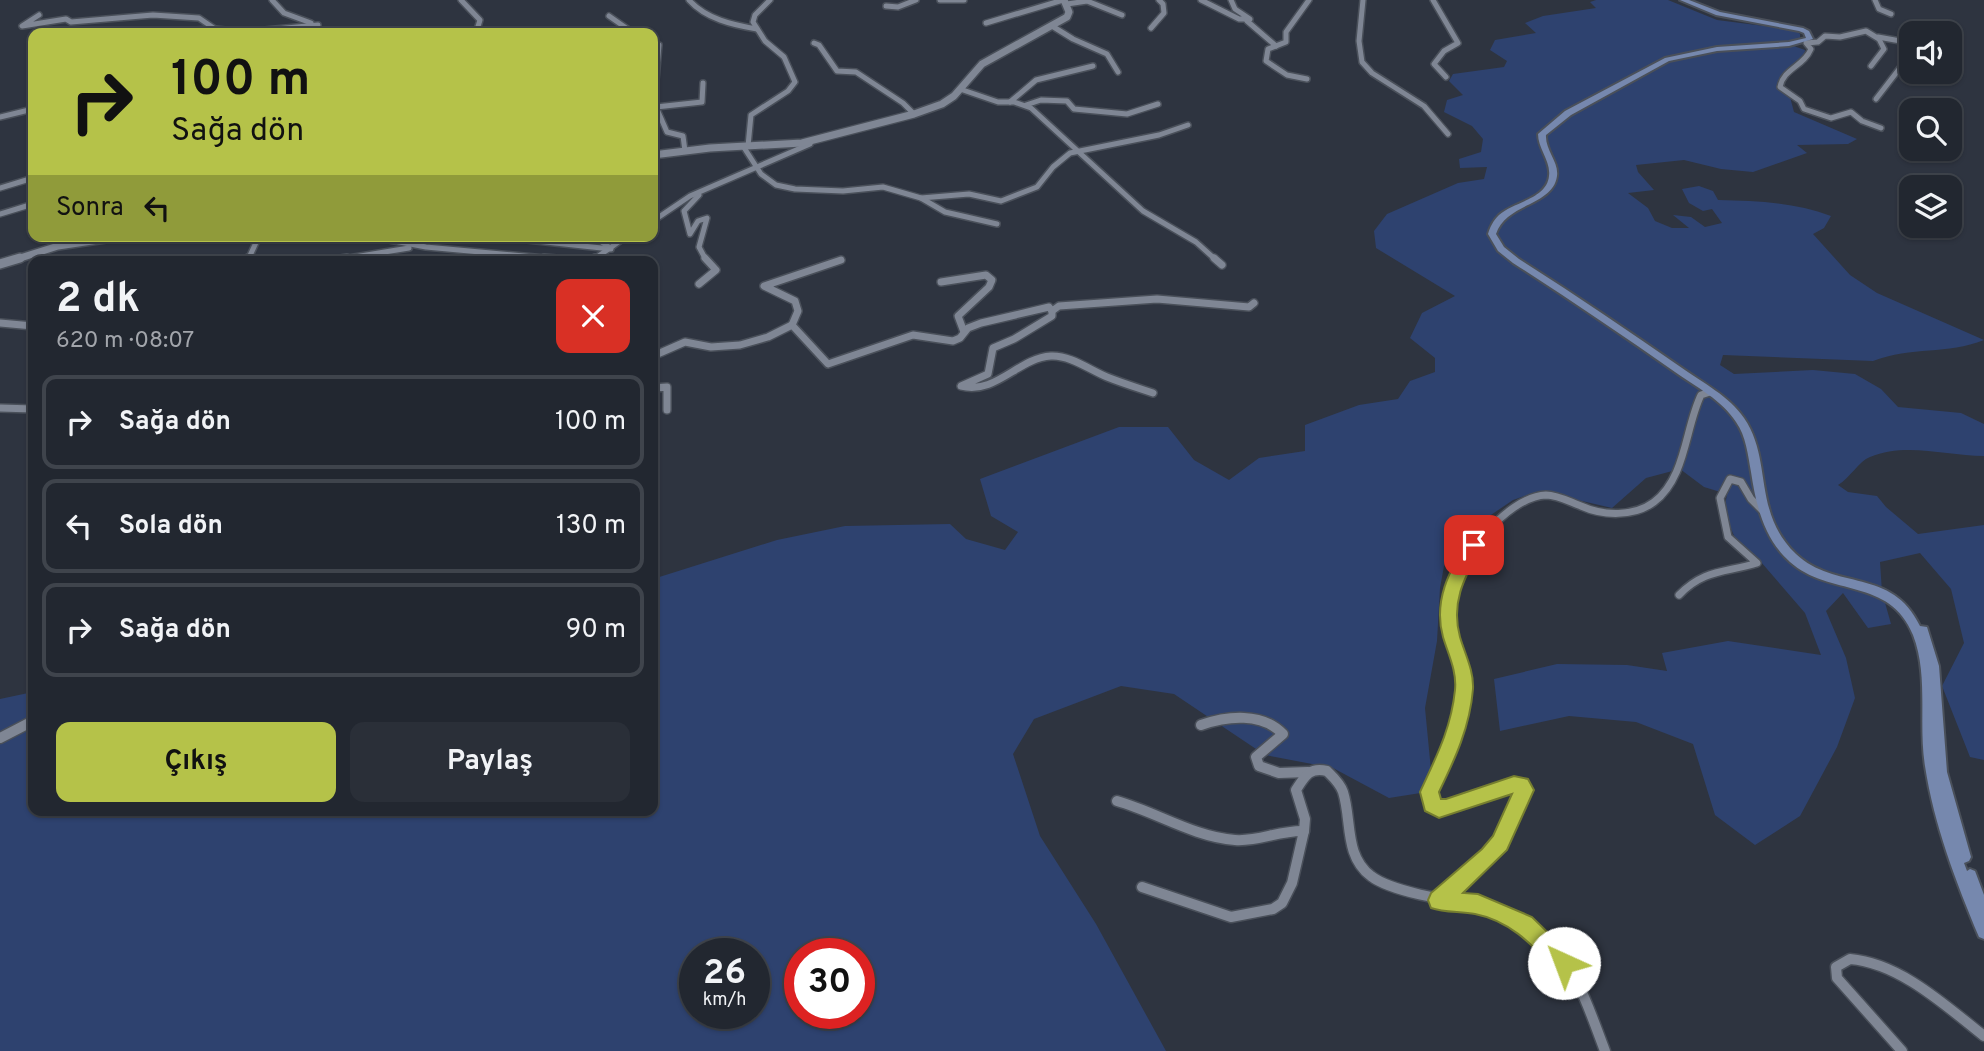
<!DOCTYPE html>
<html lang="tr">
<head>
<meta charset="utf-8">
<style>
	:root { --surface:#222730; --page:#2a2f38; --text:#f1f3f6; --muted:#a2a5ab; --line:#3f444c; --accent:#b5c249 }
	body { margin:0; font-family:Overpass,sans-serif; background:var(--page); color:var(--text); height:100vh; display:flex; flex-direction:column; font-size:26px; white-space:nowrap }
	* { box-sizing:border-box; margin:0 }
	p { font-size:23px; color:var(--muted) }
	.icon { flex:none; width:38px; height:38px; fill:none; stroke:currentColor; stroke-width:2; stroke-linecap:round; stroke-linejoin:round }
	.map { position:relative; flex:1; overflow:hidden }
	.side { position:absolute; left:28px; top:256px; width:630px; height:560px; display:flex; flex-direction:column; background:var(--surface); border-radius:14px; box-shadow:0 2px 5px #0004,0 0 0 2px var(--line) }
	.side>* { flex:none }
	.banner { position:absolute; left:28px; top:28px; width:630px; height:214px; border-radius:14px; box-shadow:0 2px 5px #0004,0 0 0 2px var(--line); background:#b5c249; color:#111; overflow:hidden }
	.tools { position:absolute; left:1899px; top:21px; display:grid; gap:14px }
	.tools a { display:grid; place-items:center; width:63px; height:63px; border-radius:14px; background:var(--surface); box-shadow:0 2px 5px #0004,0 0 0 2px var(--line); font-size:35px }
	.speed { position:absolute; left:679px; top:938px; display:flex; gap:14px; font-size:35px; font-weight:700; text-align:center }
	.speed>* { display:grid; place-content:center; width:91px; height:91px; border-radius:50%; background:var(--surface); box-shadow:0 2px 5px #0004,0 0 0 2px var(--line); line-height:1 }
	.speed small { font-size:18px; font-weight:400 }
	.speed .limit { border:10px solid #d22; background:#fff; color:#111 }
	.pin { position:absolute; display:grid; place-items:center; width:60px; height:60px; color:#fff; margin:-30px; border-radius:14px; box-shadow:0 4px 10px #0006 }
	.me { position:absolute; width:77px; margin:-38px; rotate:317deg; stroke-linejoin:round; filter:drop-shadow(0 0 5px #0008) }
	.turn { display:flex; align-items:center; gap:24px; height:147px; padding:0 28px; font-size:32px }
	.turn .icon { width:91px; height:91px; stroke-width:2.5 }
	.turn b { display:block; font-size:49px; line-height:60px }
	.then { display:flex; align-items:center; height:66px; padding:0 28px; background:#0003; gap:14px; font-size:26px }
	.round { display:grid; place-items:center; flex:none; width:74px; height:74px; border-radius:14px; background:var(--page) }
	.summary { display:flex; align-items:center; justify-content:space-between; height:119px; padding:0 28px }
	h1 { font-size:42px; font-weight:700; line-height:52px }
	.primary-button { display:flex; gap:14px; margin-top:auto; padding:14px 28px }
	.primary-button a { flex:1; height:80px; border-radius:14px; background:var(--accent); color:#111; font-size:28px; font-weight:700; line-height:80px; text-align:center }
	.primary-button a+a { background:var(--page); color:var(--text) }
	ul { padding:0; list-style:none }
	li { display:flex; align-items:center; gap:21px; height:94px; margin:0 14px 10px; padding:0 14px; border:4px solid var(--line); border-radius:14px }
	li div { flex:1 }
	li b { display:block; font-size:26px }
	li em { font-style:normal }
	.map>svg:first-child { display:block }
	.green { fill:#2e426f; fill-rule:evenodd }
	.lines { fill:none; stroke-linecap:round; stroke-linejoin:round }
	.minor-far2-casing { stroke:#4a505a; stroke-width:8 }
	.minor-far1-casing { stroke:#4a505a; stroke-width:10 }
	.minor-casing { stroke:#4a505a; stroke-width:13 }
	.tertiary-far1-casing { stroke:#4a505a; stroke-width:10 }
	.tertiary-casing { stroke:#4a505a; stroke-width:12 }
	.secondary-casing { stroke:#4a505a; stroke-width:4 }
	.minor-far2 { stroke:#7f8694; stroke-width:5 }
	.minor-far1 { stroke:#7f8694; stroke-width:7 }
	.minor { stroke:#7f8694; stroke-width:10 }
	.tertiary-far1 { stroke:#7f8694; stroke-width:7 }
	.tertiary { stroke:#7f8694; stroke-width:9 }
	.secondary { fill:#7688ae; fill-rule:evenodd }
	.route { fill:#b5c249; stroke:#767e2f; stroke-width:2 }
</style>
</head>
<body>
<div class="map">
<svg width="1984" height="1051" viewBox="0 0 1984 1051">
	<rect width="100%" height="100%" fill="#2e3440"/>
	<path class="green" d="M1596,0H1668L1717,20L1795,30L1800,34V38L1785,43L1805,50L1803,61L1784,72L1778,86L1790,97L1794,112L1857,139L1848,144L1797,145L1807,153L1753,172L1721,169L1684,160L1636,165L1638,172L1654,190L1628,193L1648,208L1655,221L1672,228H1689L1673,215L1691,217L1705,227L1722,223L1712,209L1703,211L1689,203L1682,189L1699,186L1713,191L1718,200C1757,201 1794,202 1831,216L1824,228L1813,234L1850,275L1877,293L1984,340C1947,355 1912,346 1873,361L1723,355L1720,365L1734,374L1813,370L1855,374L1881,389L1898,407L1961,413L1984,424V456C1947,456 1906,442 1870,457C1859,461 1850,478 1838,485L1848,492L1877,496L1886,507L1918,534L1984,525V760L1970,757L1942,686L1964,643L1951,589L1920,553L1880,562L1882,592L1891,624L1868,628L1843,593L1826,611L1846,658L1855,698L1837,747L1800,816L1755,845L1715,815L1693,744L1636,722L1569,716L1500,731L1494,679L1557,664L1627,665L1667,671L1662,653L1728,641L1821,655L1805,613L1761,562L1735,538L1724,512L1727,494L1704,487L1680,469L1646,478L1612,508L1539,491L1513,500L1448,544L1440,588L1437,641L1425,708L1433,791L1389,798L1333,768L1265,755L1174,694L1121,686L1034,719L1013,754L1040,836L1096,924L1166,1051H0V699L33,692V810H653V579L777,540L845,526L950,524L966,539L1005,550L1018,532L991,516L980,479L1119,427H1168L1194,460L1229,480L1259,458L1305,451V425L1359,405L1398,399L1410,381L1435,372V358L1410,338L1422,313L1455,296L1376,248L1374,231L1387,214L1458,183L1484,179L1487,167L1460,168L1459,159L1481,152L1483,139L1472,126L1444,112L1447,100L1463,95L1449,81L1453,74L1504,67L1507,61L1490,50L1495,40L1536,33L1525,23L1543,16L1596,8L1590,2ZM695,954H754V1013H695ZM800,954H859V1013H800Z"/>
	<g class="lines">
		<defs>
			<g id="minor-far2">
				<path d="M272,0L284,13L311,23"/>
				<path d="M461,0L480,20L476,33"/>
				<path d="M689,0C706,19 733,25 757,29"/>
				<path d="M940,0H964"/>
				<path d="M1201,0L1239,19H1250L1235,9L1231,0"/>
				<path d="M1363,0L1359,41L1362,62L1372,73L1424,106L1448,134"/>
				<path d="M1433,0L1458,43L1444,51L1434,64L1446,77"/>
				<path d="M1875,0L1879,9L1891,14"/>
				<path d="M1067,4L1087,1L1122,15"/>
				<path d="M886,6L898,7L916,0"/>
				<path d="M39,15L22,26L66,19L71,22L153,15L199,18L215,29L225,30H265L318,25L313,33"/>
				<path d="M609,16L629,30V33"/>
				<path d="M1247,21L1276,46"/>
				<path d="M986,23L1063,0"/>
				<path d="M1052,26L1073,39L1107,54L1118,72"/>
				<path d="M1151,28L1164,13L1163,4L1159,0"/>
				<path d="M139,33L215,29"/>
				<path d="M814,43L819,45L837,71L856,72L903,103L914,114"/>
				<path d="M1871,66L1884,49L1879,39L1866,31L1840,37L1825,36L1818,42L1806,43L1811,49C1804,66 1783,69 1780,87L1800,101L1804,109L1831,118L1851,112L1862,121L1881,128"/>
				<path d="M1307,79L1287,75L1266,61L1268,49L1286,42V32L1309,0"/>
				<path d="M960,89L998,102H1014L1031,108L1143,211L1196,242L1216,260"/>
				<path d="M1876,99L1903,64L1910,49L1906,42L1878,37"/>
				<path d="M1010,102L1036,80L1093,66"/>
				<path d="M1026,105L1041,100L1067,101L1074,109L1127,114L1158,104"/>
				<path d="M656,107L654,103L659,45"/>
				<path d="M0,117L33,109"/>
				<path d="M743,146L761,174L776,185L795,189L843,191L883,187L921,198L969,194L1001,201L1037,187L1053,167L1070,153L1159,135L1188,125"/>
				<path d="M748,146L751,115L788,91L795,82L784,57L765,41L753,22L755,15L770,0"/>
				<path d="M685,151L683,136L667,132L656,107L702,102L703,83"/>
				<path d="M0,188L33,178"/>
				<path d="M699,195L684,211L690,234L698,221L707,218L699,247L706,260"/>
				<path d="M921,198L945,212L997,224"/>
				<path d="M0,214L33,204"/>
				<path d="M653,221L690,196L810,144"/>
				<path d="M368,236L426,247L556,259"/>
				<path d="M490,236L611,249"/>
				<path d="M601,236L600,241L609,247"/>
				<path d="M554,259L560,260"/>
				<path d="M248,260L259,236"/>
				<path d="M336,260L409,248"/>
				<path d="M504,260L513,259"/>
				<path d="M593,260L627,236"/>
			</g>
			<g id="minor-far1">
				<path d="M544,258L556,259"/>
				<path d="M1214,258L1222,265"/>
				<path d="M554,259L572,261"/>
				<path d="M247,261L248,258"/>
				<path d="M328,261L347,258"/>
				<path d="M485,261L513,259"/>
				<path d="M591,261L595,258"/>
				<path d="M941,282L986,275L992,280L989,287L958,316L964,332"/>
				<path d="M699,284L716,270L705,258"/>
				<path d="M0,323L33,326"/>
				<path d="M792,325L798,311L795,301L764,286L841,260"/>
				<path d="M653,356L685,342L711,347L740,345L768,337L792,325L828,364L913,335L953,341L960,338L968,328L981,323L1049,307L1052,311"/>
				<path d="M653,388L667,387V410"/>
				<path d="M1153,393C1138,388 1122,383 1107,377C1090,370 1070,355 1051,356C1018,358 996,395 961,386L988,374L993,348L1014,339L1052,316V311L1059,306L1157,299L1249,307L1254,303"/>
				<path d="M0,408L33,409"/>
				<path d="M1679,595C1704,569 1725,573 1757,563L1728,537L1720,498L1730,479L1741,482L1751,499L1763,511"/>
				<path d="M1449,601C1455,564 1505,497 1546,495C1558,495 1570,502 1581,506C1603,516 1634,517 1654,502C1686,478 1685,428 1701,395L1710,392"/>
			</g>
			<g id="minor">
				<path d="M1201,725C1227,716 1262,712 1283,734L1256,757L1259,766L1279,773L1308,772"/>
				<path d="M0,738L33,721"/>
				<path d="M1117,801C1156,812 1194,837 1235,840C1258,842 1280,830 1304,831"/>
				<path d="M1142,887L1231,917L1273,909L1282,903L1292,883L1304,831L1305,819L1296,790C1305,776 1309,767 1327,771C1333,777 1340,783 1343,792C1352,820 1344,856 1371,876C1390,891 1448,901 1473,904C1512,908 1558,948 1577,982C1588,1003 1596,1028 1605,1051"/>
				<path d="M1439,900L1501,843L1524,790L1521,785L1510,786L1449,807L1439,809L1432,804C1430,782 1443,767 1451,748C1458,734 1461,717 1463,701C1468,665 1443,635 1449,599"/>
				<path d="M1902,1051L1837,978L1836,967L1850,959C1900,963 1946,1006 1984,1036"/>
			</g>
			<g id="tertiary-far1">
				<path d="M653,155L710,148L802,143L914,114L942,104L954,96L982,64L1067,17L1069,12L1064,0"/>
				<path d="M14,260L58,246L126,236"/>
			</g>
			<path id="tertiary" d="M0,264L20,258"/>
			<path id="secondary" d="M1680,0H1689L1720,12L1803,28L1809,31L1813,39L1789,46L1717,51L1669,61L1571,115L1546,135C1545,150 1559,162 1557,176C1553,206 1506,203 1496,234L1504,247L1519,259C1574,294 1629,331 1682,368C1703,383 1729,396 1744,418C1773,460 1752,512 1796,554C1835,591 1892,567 1920,626L1927,627L1939,666L1947,772L1971,857L1969,861L1964,863L1967,871L1970,869L1975,871L1984,895V939L1979,937C1956,882 1934,825 1925,766C1918,723 1929,676 1913,635C1890,577 1829,597 1790,562C1764,539 1756,505 1751,472C1748,455 1746,436 1736,422C1722,400 1696,387 1675,372C1622,335 1568,298 1513,263L1498,251L1488,234C1490,227 1493,221 1499,215C1513,202 1547,199 1549,176C1551,161 1538,149 1538,134L1565,111L1665,58L1717,47L1789,42L1806,38L1804,33L1799,31L1716,15Z"/>
		</defs>
		<use href="#minor-far2" class="minor-far2-casing"/>
		<use href="#minor-far1" class="minor-far1-casing"/>
		<use href="#minor" class="minor-casing"/>
		<use href="#tertiary-far1" class="tertiary-far1-casing"/>
		<use href="#tertiary" class="tertiary-casing"/>
		<use href="#secondary" class="secondary-casing"/>
		<use href="#minor-far2" class="minor-far2"/>
		<use href="#minor-far1" class="minor-far1"/>
		<use href="#minor" class="minor"/>
		<use href="#tertiary-far1" class="tertiary-far1"/>
		<use href="#tertiary" class="tertiary"/>
		<use href="#secondary" class="secondary"/>
	</g>
	<path class="route" d="M1474,539L1482,545C1466,575 1450,601 1460,637C1465,654 1474,671 1473,689C1470,727 1455,759 1439,792L1441,799H1446L1514,776L1528,779L1534,790L1507,850L1463,893L1478,894L1532,917L1572,956L1575,963L1572,971L1564,974L1557,971C1533,946 1511,921 1475,914C1461,911 1445,913 1431,908L1428,900L1431,893L1482,849L1493,836L1512,794L1439,818L1425,811L1420,792C1436,757 1451,729 1455,690C1457,671 1448,654 1443,637C1433,601 1449,571 1468,540Z"/>
</svg>
<div class="tools">
<a><svg class="icon" aria-label="sound" viewBox="0 0 24 24"><path d="M4 9h4l5-4v14l-5-4H4zM17 9q2 3 0 6"/></svg></a>
<a><svg class="icon" aria-label="search" viewBox="0 0 24 24"><circle cx="10" cy="10" r="6"/><path d="M15 15l6 6"/></svg></a>
<a><svg class="icon" aria-label="layers" viewBox="0 0 24 24"><path d="M12 4l9 5-9 5-9-5zM3 14l9 5 9-5"/></svg></a>
</div>
<div class="speed"><div>26<small>km/h</small></div><div class="limit">30</div></div>
<div class="pin" style="left:1474px;top:545px;background:#d93025"><svg class="icon" aria-label="arrive" viewBox="0 0 24 24"><path d="M6 21V4h12l-3 4 3 4H6"/></svg></div>
<svg class="me" style="left:1564px;top:963px" viewBox="-20 -20 40 40"><circle r="19" fill="#fff"/><path d="M0-13L10 11 0 6-10 11z" fill="#b5c249"/></svg>
<div class="banner">
<div class="turn"><svg class="icon" aria-label="right" viewBox="0 0 24 24"><path d="M7 20v-9h11M14 6l5 5-5 5"/></svg><div><b>100 m</b>Sağa dön</div></div>
<div class="then">Sonra<svg class="icon" aria-label="left" viewBox="0 0 24 24"><path d="M17 20v-9H6M10 6l-5 5 5 5"/></svg></div>
</div>
<section class="side">
<div class="summary"><div><h1>2 dk</h1><p>620 m · 08:07</p></div><a class="round" style="background:#d93025;color:#fff"><svg class="icon" aria-label="close" viewBox="0 0 24 24"><path d="M6 6l12 12M18 6L6 18"/></svg></a></div>
<ul>
<li><svg class="icon" aria-label="right" viewBox="0 0 24 24"><path d="M7 20v-9h11M14 6l5 5-5 5"/></svg><div><b>Sağa dön</b></div><em>100 m</em></li>
<li><svg class="icon" aria-label="left" viewBox="0 0 24 24"><path d="M17 20v-9H6M10 6l-5 5 5 5"/></svg><div><b>Sola dön</b></div><em>130 m</em></li>
<li><svg class="icon" aria-label="right" viewBox="0 0 24 24"><path d="M7 20v-9h11M14 6l5 5-5 5"/></svg><div><b>Sağa dön</b></div><em>90 m</em></li>
</ul>
<div class="primary-button"><a>Çıkış</a><a>Paylaş</a></div>
</section>
</div>
</body>
</html>
